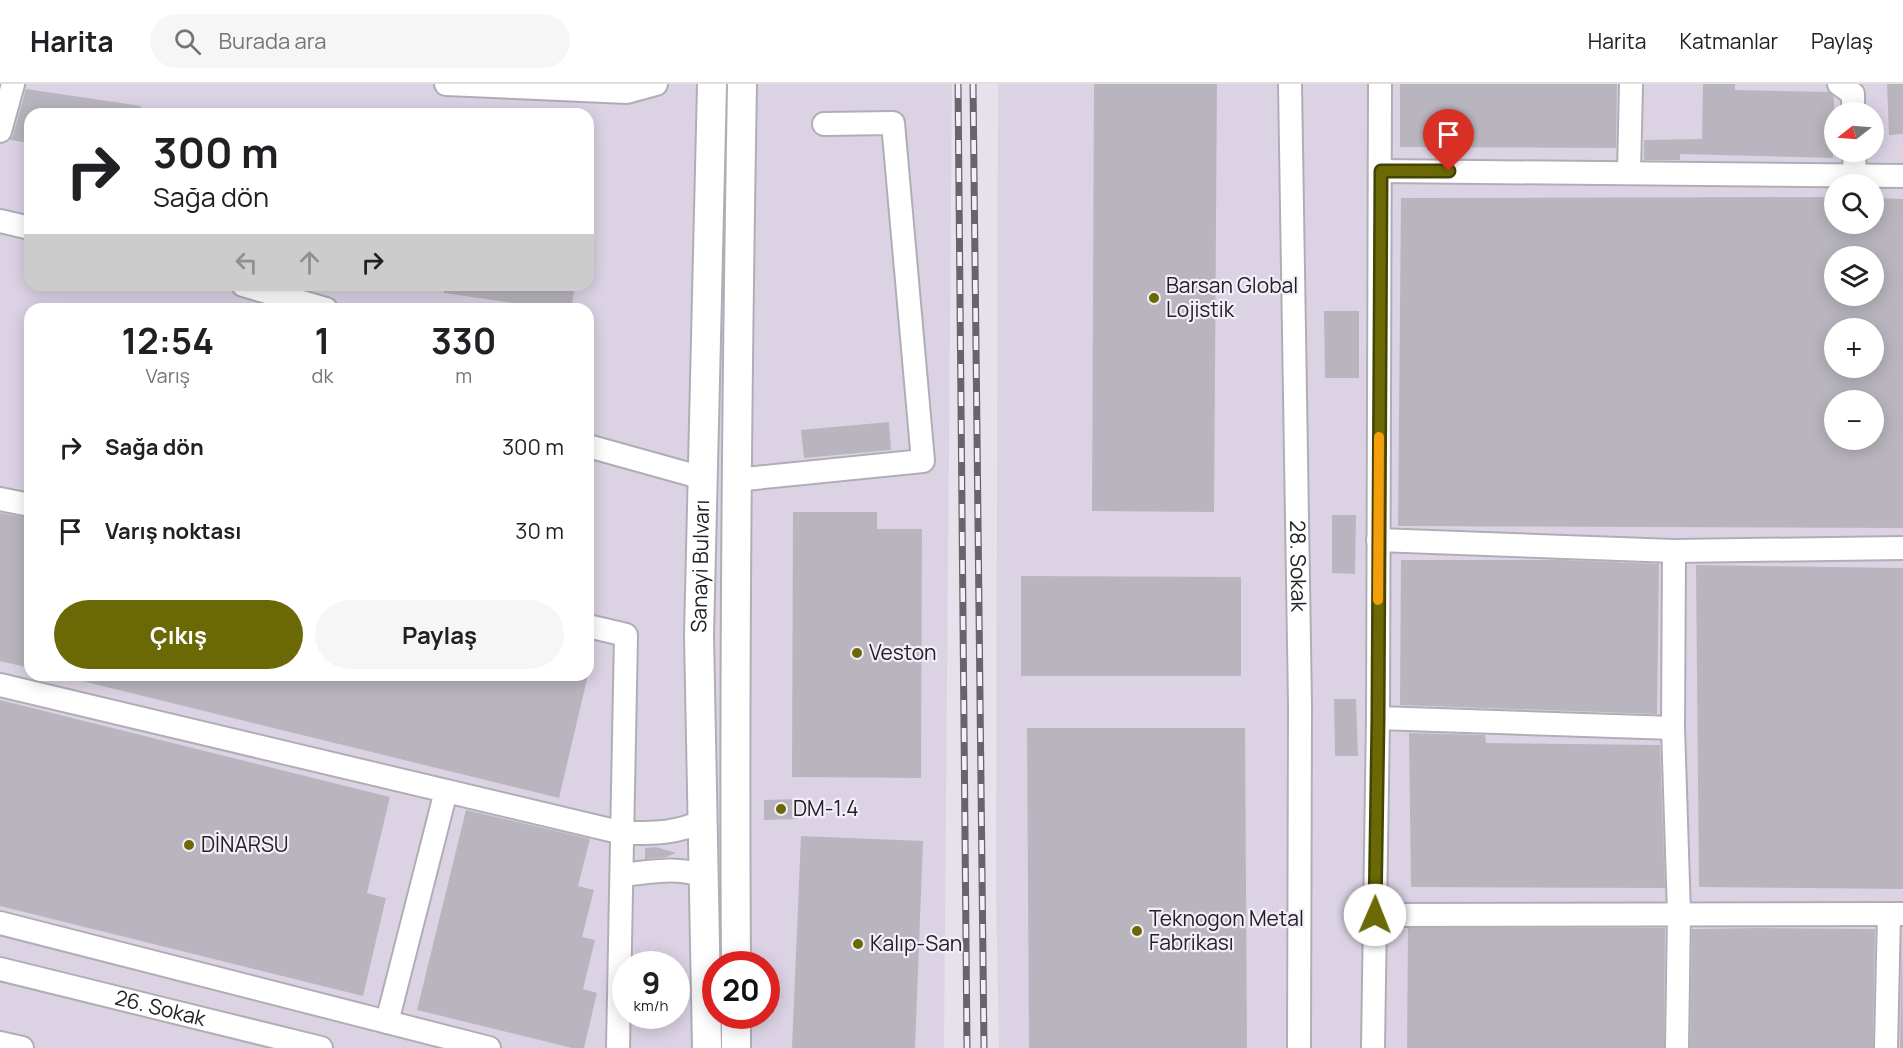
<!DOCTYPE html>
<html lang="tr">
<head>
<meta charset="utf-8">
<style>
	:root { --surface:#fff; --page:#f6f6f6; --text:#202124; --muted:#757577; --line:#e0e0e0; --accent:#6a6906 }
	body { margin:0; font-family:Manrope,sans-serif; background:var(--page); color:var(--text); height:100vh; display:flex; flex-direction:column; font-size:22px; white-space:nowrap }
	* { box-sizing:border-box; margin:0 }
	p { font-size:20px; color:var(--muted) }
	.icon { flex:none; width:33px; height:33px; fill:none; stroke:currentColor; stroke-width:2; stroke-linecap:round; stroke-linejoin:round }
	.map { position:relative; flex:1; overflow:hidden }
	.sheet { position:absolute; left:24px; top:219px; width:570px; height:378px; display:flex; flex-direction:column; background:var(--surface); border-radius:18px; box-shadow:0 3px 15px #0003 }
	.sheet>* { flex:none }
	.top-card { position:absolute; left:24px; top:24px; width:570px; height:183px; border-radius:18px; box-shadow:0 3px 15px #0003; background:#fff; color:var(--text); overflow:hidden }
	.needle { width:39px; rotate:253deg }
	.buttons { position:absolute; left:1824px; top:18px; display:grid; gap:12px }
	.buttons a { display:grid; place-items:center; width:60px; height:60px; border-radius:50%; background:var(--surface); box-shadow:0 3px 15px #0003; font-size:30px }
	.speed { position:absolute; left:612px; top:867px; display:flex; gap:12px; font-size:30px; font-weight:700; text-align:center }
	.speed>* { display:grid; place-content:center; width:78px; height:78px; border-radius:50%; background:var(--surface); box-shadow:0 3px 15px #0003; line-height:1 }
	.speed small { font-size:15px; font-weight:400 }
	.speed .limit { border:9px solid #d22; background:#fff; color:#111 }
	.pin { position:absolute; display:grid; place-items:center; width:51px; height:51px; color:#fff; margin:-62px -26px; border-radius:50% 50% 50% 0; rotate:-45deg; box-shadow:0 0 6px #0007 }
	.pin .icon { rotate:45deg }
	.me { position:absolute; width:66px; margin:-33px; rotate:1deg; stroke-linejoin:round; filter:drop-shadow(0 0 4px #0008) }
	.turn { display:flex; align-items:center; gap:21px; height:126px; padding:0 30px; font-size:27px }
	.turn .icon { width:78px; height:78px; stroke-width:2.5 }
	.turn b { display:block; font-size:42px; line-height:51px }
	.lanes { display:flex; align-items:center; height:57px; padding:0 30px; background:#0003; justify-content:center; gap:30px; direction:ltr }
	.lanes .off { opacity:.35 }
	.eta { display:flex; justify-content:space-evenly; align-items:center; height:102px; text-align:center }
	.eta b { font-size:36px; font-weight:700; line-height:42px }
	.button { display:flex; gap:12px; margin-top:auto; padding:12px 30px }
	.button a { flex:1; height:69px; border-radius:36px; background:var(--accent); color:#fff; font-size:24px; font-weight:700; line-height:69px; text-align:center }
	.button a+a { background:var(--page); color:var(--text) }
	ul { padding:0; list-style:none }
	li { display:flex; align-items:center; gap:18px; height:84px; padding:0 30px }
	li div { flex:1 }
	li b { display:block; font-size:22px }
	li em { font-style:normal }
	header { display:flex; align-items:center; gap:36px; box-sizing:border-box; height:84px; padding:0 30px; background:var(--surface); border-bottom:2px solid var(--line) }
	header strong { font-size:28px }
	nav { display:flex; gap:33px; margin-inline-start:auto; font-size:21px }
	.search { width:420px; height:54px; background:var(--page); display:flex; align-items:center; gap:15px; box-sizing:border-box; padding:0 21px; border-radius:33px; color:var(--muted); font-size:22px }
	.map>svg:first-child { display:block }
	.built { fill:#dbd3e4; fill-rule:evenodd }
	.building { fill:#b9b5be; fill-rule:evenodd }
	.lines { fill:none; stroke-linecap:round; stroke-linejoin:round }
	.minor-casing { stroke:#b1adb6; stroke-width:26 }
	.major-casing { stroke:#b1adb6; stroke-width:32 }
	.minor { stroke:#fff; stroke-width:22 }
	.major { stroke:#fff; stroke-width:28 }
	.rail-casing { stroke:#67656a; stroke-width:7 }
	.rail { stroke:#f3eef9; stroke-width:4.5; stroke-dasharray:14; stroke-linecap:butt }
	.route-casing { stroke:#454404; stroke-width:15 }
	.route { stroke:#6a6906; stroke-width:10 }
	.slow { stroke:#f59e0b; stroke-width:10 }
	.poi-dot { fill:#6a6906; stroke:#f3eef9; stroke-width:2 }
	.labels { text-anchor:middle; stroke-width:4.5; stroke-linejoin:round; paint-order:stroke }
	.poi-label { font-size:21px; fill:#222124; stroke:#f3eef9; text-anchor:start }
	.street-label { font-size:21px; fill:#222124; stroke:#f3eef9 }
</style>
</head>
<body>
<header>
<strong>Harita</strong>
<div class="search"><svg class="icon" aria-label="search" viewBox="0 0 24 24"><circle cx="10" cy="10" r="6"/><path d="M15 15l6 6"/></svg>Burada ara</div>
<nav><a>Harita</a><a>Katmanlar</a><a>Paylaş</a></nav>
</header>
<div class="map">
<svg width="1903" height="964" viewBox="0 0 1903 964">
	<rect width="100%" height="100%" fill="#e6e1eb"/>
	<g class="built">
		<path d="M0,0H952L944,964H0ZM30,30H588V201H30ZM30,225H588V591H30ZM626,880H676V932H626ZM716,880H766V932H716Z"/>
		<path d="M998,0H1903V964H999L996,806ZM1834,28H1874V68H1834ZM1834,100H1874V140H1834ZM1834,172H1874V212H1834ZM1834,244H1874V284H1834ZM1834,316H1874V356H1834Z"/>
	</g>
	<g class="building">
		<path d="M1094,0H1217L1214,428L1092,427Z"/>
		<path d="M1400,0H1617L1616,64L1400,63Z"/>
		<path d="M1703,0H1735V6L1829,8L1834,13L1833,74L1680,70V76H1644V56L1702,55Z"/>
		<path d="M1887,0H1903V50L1889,51Z"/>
		<path d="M26,5L141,22L140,30H30V59L10,56L13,51Z"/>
		<path d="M1834,113V140H1874V114L1903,115V444L1398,442L1401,114ZM1834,172H1874V212H1834ZM1834,244H1874V284H1834ZM1834,316H1874V356H1834Z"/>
		<path d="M445,201H575L571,225H555L444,209Z"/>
		<path d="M1324,227H1359V294H1325Z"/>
		<path d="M889,338L891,366L804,374L801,346Z"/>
		<path d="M793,428H877V445H922L921,694L792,693Z"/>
		<path d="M0,429L30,434V584L0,577Z"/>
		<path d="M1332,431H1356L1355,490L1332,489Z"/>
		<path d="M1401,476H1561L1659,480L1657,630L1400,621Z"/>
		<path d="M1696,481L1903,484V805L1699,803Z"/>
		<path d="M1021,492L1241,493V592H1021Z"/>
		<path d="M78,591H588L559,714L78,596Z"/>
		<path d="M1334,615H1356L1358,672H1335Z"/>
		<path d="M0,616L390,713L367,809L386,814L363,912L0,822Z"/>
		<path d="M1027,644H1245L1247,964H1029Z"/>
		<path d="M1409,649L1485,651L1486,659L1660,661L1665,804L1411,803Z"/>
		<path d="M798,715V735L764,736V716Z"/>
		<path d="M466,726L590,755L578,802L594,806L582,853L595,856L583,905L597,909L584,964H572L417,926Z"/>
		<path d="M801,752L923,757L915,964H792Z"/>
		<path d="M656,763L676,769L666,773L645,775V764Z"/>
		<path d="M1408,844H1665L1664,964H1407Z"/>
		<path d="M1759,844L1875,845L1873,964H1690L1692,845Z"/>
		<path d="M1902,845L1903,964H1900Z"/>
	</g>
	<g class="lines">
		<defs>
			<g id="minor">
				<path d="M446,0L627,8L656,0"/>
				<path id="s1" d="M1290,0L1300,621L1299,964"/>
				<path d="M1839,0L1853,10V28"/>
				<path d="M0,47L13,0"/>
				<path d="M1854,68L1855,92"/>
				<path d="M1381,87L1903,92"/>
				<path d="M1629,89L1631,0"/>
				<path d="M0,137L30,144"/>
				<path d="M243,201L326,225"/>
				<path d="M588,362L703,394"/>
				<path d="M735,396L923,377L893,39L824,40"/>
				<path d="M0,415L30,421"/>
				<path d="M1378,456L1674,467L1903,464"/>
				<path d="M1674,467L1673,644L1679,830L1677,964"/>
				<path d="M588,542L626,551L618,964"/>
				<path d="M0,601L623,749C653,749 675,750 703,737"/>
				<path d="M1378,634L1673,644"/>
				<path d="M622,791C651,788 676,782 704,792"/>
				<path d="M1375,831L1903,830"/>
				<path d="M0,839L489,964"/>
				<path id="s2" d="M0,885L321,964"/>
				<path d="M387,938L446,707"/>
				<path d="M0,959L22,964"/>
				<path d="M1373,964L1378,634L1380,0"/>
				<path d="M1886,964L1889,830"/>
			</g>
			<g id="major">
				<path d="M736,880C734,587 737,294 742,0"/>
				<path d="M736,932V964"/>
				<path id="s3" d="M707,964L699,551L712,0"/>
			</g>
		</defs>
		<use href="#minor" class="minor-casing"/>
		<use href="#major" class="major-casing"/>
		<use href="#minor" class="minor"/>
		<use href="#major" class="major"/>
		<defs>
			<g id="rail">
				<path d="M958,0L967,964"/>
				<path d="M973,0L984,964"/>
			</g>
		</defs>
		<use href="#rail" class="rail-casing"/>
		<use href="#rail" class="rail"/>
	</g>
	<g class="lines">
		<defs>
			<path id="route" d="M1375,831L1378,634L1381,87H1449"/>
		</defs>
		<use href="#route" class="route-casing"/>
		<use href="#route" class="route"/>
		<path class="slow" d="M1378,516L1379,353"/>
	</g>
	<g class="poi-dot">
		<circle cx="1154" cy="214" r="6"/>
		<circle cx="857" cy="569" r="6"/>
		<circle cx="781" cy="725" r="6"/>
		<circle cx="189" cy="761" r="6"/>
		<circle cx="1137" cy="847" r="6"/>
		<circle cx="858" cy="860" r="6"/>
	</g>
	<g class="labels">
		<g class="poi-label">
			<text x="1166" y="209">Barsan Global<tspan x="1166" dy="24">Lojistik</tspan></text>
			<text x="869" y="576">Veston</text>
			<text x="793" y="732">DM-1.4</text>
			<text x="201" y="768">DİNARSU</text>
			<text x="1149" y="842">Teknogon Metal<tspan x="1149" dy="24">Fabrikası</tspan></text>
			<text x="870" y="867">Kalıp-San</text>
		</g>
		<g class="street-label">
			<text dy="7" stroke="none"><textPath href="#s3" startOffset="482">Sanayi Bulvarı</textPath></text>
			<text dy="7" stroke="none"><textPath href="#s1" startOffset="482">28. Sokak</textPath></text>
			<text dy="7" stroke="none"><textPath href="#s2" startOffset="165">26. Sokak</textPath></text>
		</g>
	</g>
</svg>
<div class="buttons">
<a><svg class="needle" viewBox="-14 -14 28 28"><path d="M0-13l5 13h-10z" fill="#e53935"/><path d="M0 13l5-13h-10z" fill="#757577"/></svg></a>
<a><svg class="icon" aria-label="search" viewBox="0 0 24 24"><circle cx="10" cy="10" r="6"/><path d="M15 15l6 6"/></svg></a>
<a><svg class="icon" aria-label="layers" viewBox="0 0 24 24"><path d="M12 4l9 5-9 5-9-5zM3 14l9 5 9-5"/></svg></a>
<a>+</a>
<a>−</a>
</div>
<div class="speed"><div>9<small>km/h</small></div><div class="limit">20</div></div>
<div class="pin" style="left:1449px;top:87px;background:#d93025"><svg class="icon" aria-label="arrive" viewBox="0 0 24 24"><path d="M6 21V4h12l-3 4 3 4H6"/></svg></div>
<svg class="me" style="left:1375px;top:831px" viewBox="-20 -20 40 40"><circle r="19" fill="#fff"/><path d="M0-13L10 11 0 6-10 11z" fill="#6a6906"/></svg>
<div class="top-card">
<div class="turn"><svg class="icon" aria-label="right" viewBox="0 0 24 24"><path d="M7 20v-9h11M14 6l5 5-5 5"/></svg><div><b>300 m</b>Sağa dön</div></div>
<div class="lanes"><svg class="icon off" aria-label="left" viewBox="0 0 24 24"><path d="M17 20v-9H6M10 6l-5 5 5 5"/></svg><svg class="icon off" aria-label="ahead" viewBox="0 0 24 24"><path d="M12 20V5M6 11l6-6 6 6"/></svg><svg class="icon" aria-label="right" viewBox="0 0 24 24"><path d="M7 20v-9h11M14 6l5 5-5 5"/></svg></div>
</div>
<section class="sheet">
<div class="eta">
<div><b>12:54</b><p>Varış</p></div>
<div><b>1</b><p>dk</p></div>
<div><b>330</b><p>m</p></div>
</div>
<ul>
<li><svg class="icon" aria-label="right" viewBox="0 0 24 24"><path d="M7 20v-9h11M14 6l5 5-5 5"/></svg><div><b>Sağa dön</b></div><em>300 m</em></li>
<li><svg class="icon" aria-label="arrive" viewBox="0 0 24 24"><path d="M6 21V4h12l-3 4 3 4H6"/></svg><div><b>Varış noktası</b></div><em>30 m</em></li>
</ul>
<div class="button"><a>Çıkış</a><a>Paylaş</a></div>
</section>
</div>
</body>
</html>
